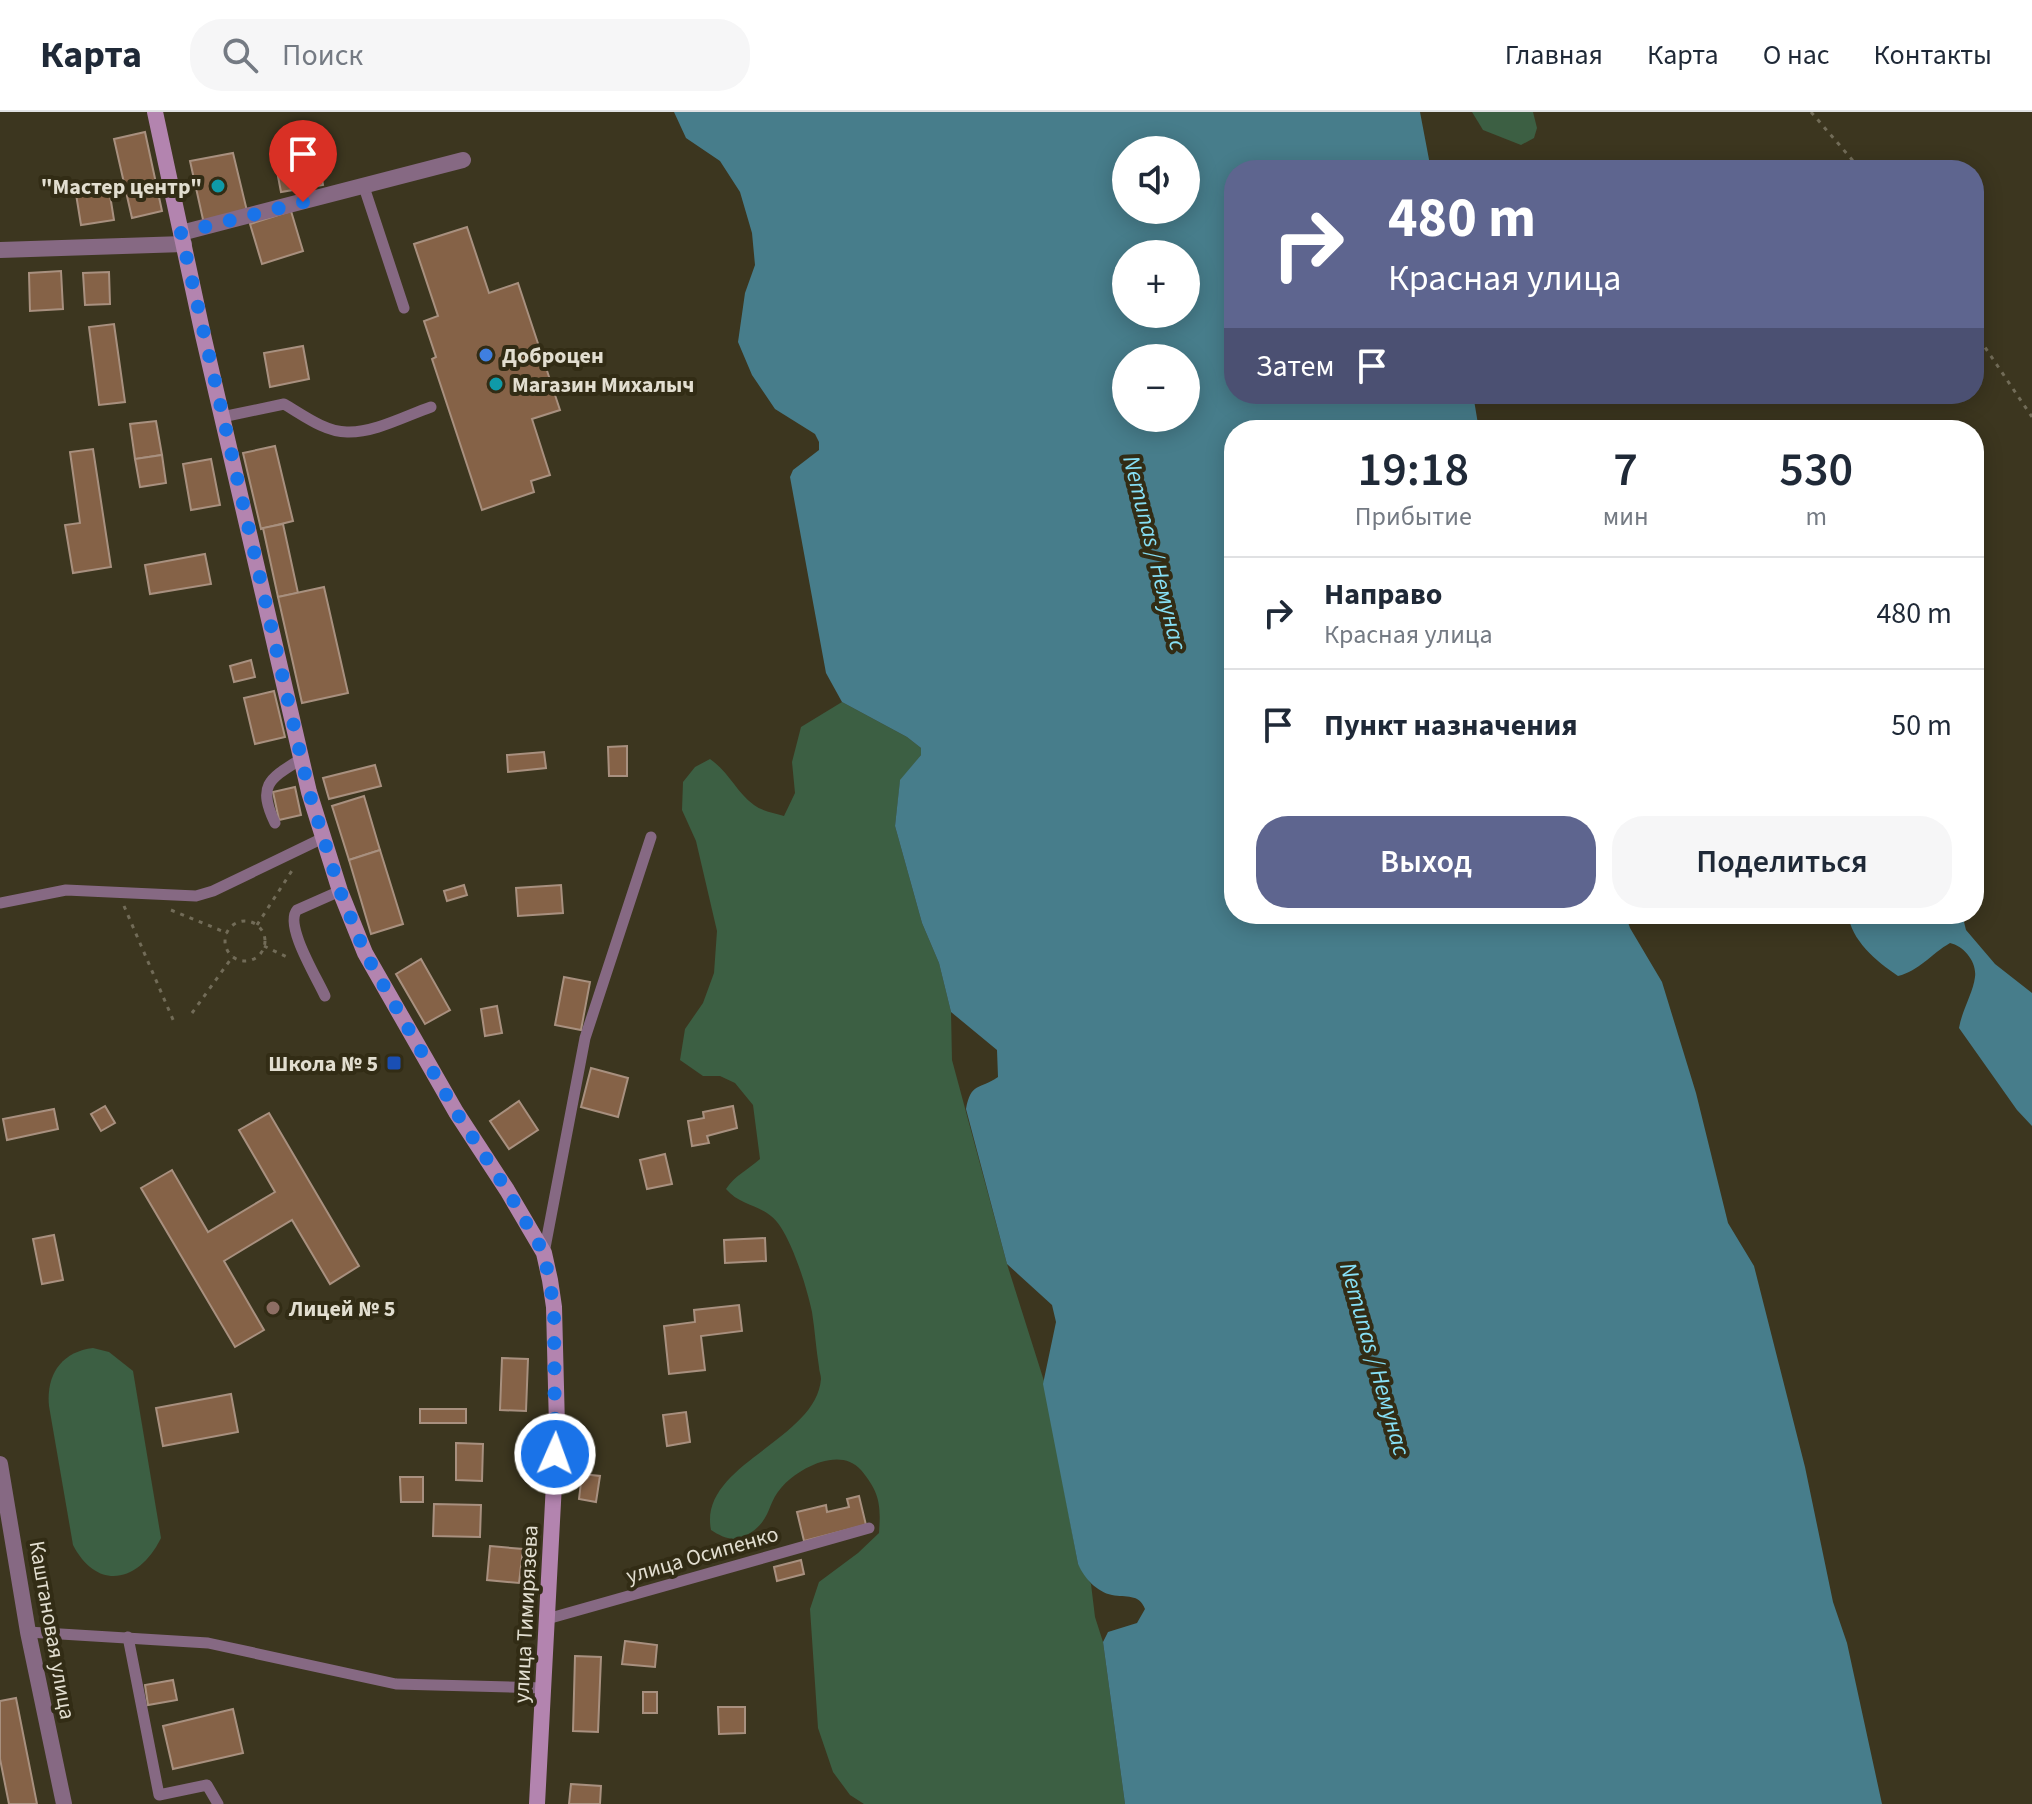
<!DOCTYPE html>
<html lang="ru">
<head>
<meta charset="utf-8">
<style>
	:root { --surface:#fff; --page:#f6f6f7; --text:#1f2937; --muted:#747a83; --line:#e0e1e3; --accent:#5e658f }
	body { margin:0; font-family:"Source Sans 3",sans-serif; background:var(--page); color:var(--text); height:100vh; display:flex; flex-direction:column; font-size:30px; white-space:nowrap }
	* { box-sizing:border-box; margin:0 }
	p { font-size:26px; color:var(--muted) }
	.icon { flex:none; width:44px; height:44px; fill:none; stroke:currentColor; stroke-width:2; stroke-linecap:round; stroke-linejoin:round }
	.map { position:relative; flex:1; overflow:hidden }
	.sheet { position:absolute; left:1224px; top:308px; width:760px; height:504px; display:flex; flex-direction:column; background:var(--surface); border-radius:32px; box-shadow:0 4px 20px #0003 }
	.sheet>* { flex:none }
	.guide { position:absolute; left:1224px; top:48px; width:760px; height:244px; border-radius:32px; box-shadow:0 4px 20px #0003; background:#5e658f; color:#fff; overflow:hidden }
	.tools { position:absolute; left:1112px; top:24px; display:grid; gap:16px }
	.tools a { display:grid; place-items:center; width:88px; height:88px; border-radius:50%; background:var(--surface); box-shadow:0 4px 20px #0003; font-size:40px }
	.pin { position:absolute; display:grid; place-items:center; width:68px; height:68px; color:#fff; margin:-82px -34px; border-radius:50% 50% 50% 0; rotate:-45deg; box-shadow:0 0 8px #0007 }
	.pin .icon { rotate:45deg }
	.me { position:absolute; width:88px; margin:-44px; rotate:2deg; stroke-linejoin:round; filter:drop-shadow(0 0 6px #0008) }
	.turn { display:flex; align-items:center; gap:28px; height:168px; padding:0 32px; font-size:36px }
	.turn .icon { width:104px; height:104px; stroke-width:2.5 }
	.turn b { display:block; font-size:56px; line-height:68px }
	.then { display:flex; align-items:center; height:76px; padding:0 32px; background:#0003; gap:16px; font-size:30px }
	.eta { display:flex; justify-content:space-evenly; align-items:center; height:136px; text-align:center }
	.eta b { font-size:48px; font-weight:600; line-height:56px }
	.cta { display:flex; gap:16px; margin-top:auto; padding:16px 32px }
	.cta a { flex:1; height:92px; border-radius:32px; background:var(--accent); color:#fff; font-size:32px; font-weight:600; line-height:92px; text-align:center }
	.cta a+a { background:var(--page); color:var(--text) }
	ul { padding:0; list-style:none }
	li { display:flex; align-items:center; gap:24px; height:112px; padding:0 32px; border-top:2px solid var(--line) }
	li div { flex:1 }
	li b { display:block; font-size:30px }
	li em { font-style:normal }
	header { display:flex; align-items:center; gap:48px; box-sizing:border-box; height:112px; padding:0 40px; background:var(--surface); border-bottom:2px solid var(--line) }
	header strong { font-size:38px }
	nav { display:flex; gap:44px; margin-inline-start:auto; font-size:28px }
	.search { width:560px; height:72px; background:var(--page); display:flex; align-items:center; gap:20px; box-sizing:border-box; padding:0 28px; border-radius:32px; color:var(--muted); font-size:30px }
	.map>svg:first-child { display:block }
	.green { fill:#3c5f43 }
	.water { fill:#477d8b; fill-rule:evenodd }
	.building { fill:#856247; stroke:#a8907f; stroke-width:2 }
	.lines { fill:none; stroke-linecap:round; stroke-linejoin:round }
	.path { stroke:#726c58; stroke-width:3; stroke-dasharray:4 6; stroke-linecap:butt }
	.service { stroke:#866983; stroke-width:11 }
	.minor { stroke:#866983; stroke-width:16 }
	.secondary { stroke:#b384af; stroke-width:16 }
	.route { stroke:#1a73e8; stroke-width:14; stroke-dasharray:0 25.2 }
	.culture-dot { fill:#0f9aa8; stroke:#322c15; stroke-width:3 }
	.shop-dot { fill:#3f7fe0; stroke:#322c15; stroke-width:3 }
	.transit-dot { fill:#1a4fb4; stroke:#322c15; stroke-width:3 }
	.education-dot { fill:#8d6e63; stroke:#322c15; stroke-width:3 }
	.labels { text-anchor:middle; stroke-width:8; stroke-linejoin:round; paint-order:stroke }
	.poi-label { font-size:22px; font-weight:bold; fill:#e2ded0; stroke:#322c15; text-anchor:start }
	.street-label { font-size:22px; fill:#e2ded0; stroke:#322c15 }
	.water-label { font-size:24px; font-style:italic; fill:#87e0f6; stroke:#322c15 }
</style>
</head>
<body>
<header>
<strong>Карта</strong>
<div class="search"><svg class="icon" aria-label="search" viewBox="0 0 24 24"><circle cx="10" cy="10" r="6"/><path d="M15 15l6 6"/></svg>Поиск</div>
<nav><a>Главная</a><a>Карта</a><a>О нас</a><a>Контакты</a></nav>
</header>
<div class="map">
<svg width="2032" height="1692" viewBox="0 0 2032 1692">
	<rect width="100%" height="100%" fill="#3c361f"/>
	<g class="green">
		<path d="M1472,0H1533L1537,16L1534,26L1521,33L1483,18Z"/>
		<path d="M842,590L907,625L921,636V643L900,669L895,714L922,811L939,851L951,900L952,948L1007,1152L1044,1269L1078,1452L1091,1472L1095,1505L1103,1530L1125,1692H864L850,1683L833,1660L818,1616L810,1497L819,1470L858,1441L879,1421C881,1393 880,1381 861,1358C840,1334 798,1356 781,1376C766,1393 772,1410 745,1424C732,1430 722,1425 711,1418C698,1352 816,1329 821,1267C821,1263 819,1259 819,1255C816,1237 815,1219 812,1200C807,1176 794,1135 780,1114C766,1092 742,1096 726,1077C735,1063 748,1058 760,1047L753,993L735,971L720,964H703L680,948L685,917L703,891L714,861L717,819L696,729L682,698L683,670L695,655L710,647C730,661 736,680 754,693C762,699 774,701 784,704L795,681L792,650L801,615Z"/>
		<path d="M93,1236L109,1240L133,1259L161,1426C140,1469 98,1481 73,1433L49,1294C46,1263 61,1240 93,1236Z"/>
	</g>
	<g class="water">
		<path d="M674,0H1420L1431,58H1234V282H1473L1479,318H1234V802H1625L1630,816L1662,870L1696,981L1728,1111L1754,1154L1805,1355L1833,1490L1847,1531L1882,1692H1125L1103,1530L1108,1520L1137,1511L1145,1497C1139,1481 1126,1486 1112,1483C1097,1480 1084,1466 1078,1452L1043,1272L1056,1210L1052,1193L1007,1152L966,997C971,970 979,978 998,965L997,938L951,900L939,851L922,811L895,714L900,668L921,643V636L907,625L842,590L826,561L790,365L793,358L819,338V330L815,322L775,297L752,263L738,230L745,181L755,153L752,121L740,80L720,49L686,26ZM1126,38H1186V98H1126ZM1126,142H1186V202H1126ZM1126,246H1186V306H1126Z"/>
		<path d="M1848,802H1962L1966,818L1995,852L2032,881V1014L2017,998L1959,916C1962,898 1973,881 1975,865C1977,850 1964,834 1950,831C1931,842 1919,859 1898,864C1876,849 1851,828 1848,802Z"/>
	</g>
	<g class="building">
		<path d="M145,20L162,99L132,106L114,27Z"/>
		<path d="M315,26L323,73L281,80L272,33Z"/>
		<path d="M233,41L247,99L204,112L190,49Z"/>
		<path d="M109,77L114,108L81,113L76,82Z"/>
		<path d="M291,99L303,139L262,152L250,112Z"/>
		<path d="M467,115L489,181L518,171L560,298L532,307L550,363L531,369L534,380L482,398L432,247L436,245L424,209L438,204L414,132Z"/>
		<path d="M61,159L63,197L30,199L29,161Z"/>
		<path d="M109,160L110,192L85,193L83,161Z"/>
		<path d="M114,212L125,290L99,293L89,215Z"/>
		<path d="M303,234L309,267L270,275L264,241Z"/>
		<path d="M156,309L162,343L135,347L130,312Z"/>
		<path d="M275,334L293,409L261,417L243,341Z"/>
		<path d="M93,337L111,455L73,461L65,413L80,411L70,340Z"/>
		<path d="M162,343L166,371L140,375L135,347Z"/>
		<path d="M211,347L220,393L191,398L183,352Z"/>
		<path d="M283,412L298,481L278,485L263,416Z"/>
		<path d="M205,442L211,472L150,482L145,453Z"/>
		<path d="M324,475L348,581L302,591L278,485Z"/>
		<path d="M251,548L255,565L234,570L230,554Z"/>
		<path d="M274,579L285,625L255,632L244,586Z"/>
		<path d="M627,634V664H609L608,635Z"/>
		<path d="M544,640L546,656L508,660L507,643Z"/>
		<path d="M375,653L381,674L329,687L323,666Z"/>
		<path d="M295,675L301,703L279,708L273,680Z"/>
		<path d="M364,684L380,738L349,748L332,694Z"/>
		<path d="M380,738L403,812L371,822L349,748Z"/>
		<path d="M464,773L467,783L447,789L444,779Z"/>
		<path d="M561,773L563,801L518,804L516,776Z"/>
		<path d="M421,847L450,898L425,912L396,862Z"/>
		<path d="M564,865L590,870L581,918L555,913Z"/>
		<path d="M497,894L502,921L485,924L481,897Z"/>
		<path d="M591,956L628,966L618,1005L581,995Z"/>
		<path d="M519,989L538,1018L509,1037L490,1009Z"/>
		<path d="M105,994L115,1011L101,1019L91,1002Z"/>
		<path d="M733,994L737,1016L707,1024L709,1031L692,1034L688,1009L704,1006L703,1000Z"/>
		<path d="M54,997L58,1017L7,1028L3,1007Z"/>
		<path d="M269,1001L359,1154L330,1172L292,1108L224,1149L264,1218L235,1235L141,1076L172,1058L208,1120L275,1080L239,1018Z"/>
		<path d="M665,1042L672,1072L647,1077L640,1048Z"/>
		<path d="M54,1123L63,1168L42,1172L33,1127Z"/>
		<path d="M765,1126L766,1149L725,1151L724,1128Z"/>
		<path d="M739,1193L742,1219L701,1224L705,1258L669,1262L664,1214L695,1210L694,1198Z"/>
		<path d="M502,1246L528,1247L526,1299L500,1298Z"/>
		<path d="M231,1282L238,1320L163,1334L156,1296Z"/>
		<rect x="420" y="1297" width="46" height="14"/>
		<path d="M686,1300L690,1330L667,1334L663,1303Z"/>
		<path d="M456,1331L483,1332L482,1369L456,1368Z"/>
		<path d="M582,1362L600,1364L596,1390L579,1387Z"/>
		<path d="M400,1365H423V1390H401Z"/>
		<path d="M859,1384L866,1413L804,1429L797,1400L826,1393L827,1400L849,1395L847,1387Z"/>
		<path d="M434,1392L481,1393L480,1425L433,1424Z"/>
		<path d="M490,1434L523,1437L519,1471L487,1468Z"/>
		<path d="M801,1448L804,1462L777,1469L774,1455Z"/>
		<path d="M625,1529L657,1533L655,1555L622,1552Z"/>
		<path d="M575,1544L601,1545L598,1620L573,1619Z"/>
		<path d="M173,1568L177,1588L148,1593L145,1573Z"/>
		<rect x="643" y="1580" width="14" height="21"/>
		<path d="M16,1586L37,1692H9L0,1647V1589Z"/>
		<path d="M718,1595H745V1621L719,1622Z"/>
		<path d="M233,1597L243,1641L173,1657L163,1614Z"/>
		<path d="M571,1672L601,1674L600,1692H569Z"/>
	</g>
	<g class="lines">
		<g class="path">
			<path d="M1811,0L1861,58"/>
			<path d="M1974,219L2032,305"/>
			<path d="M124,794L174,910"/>
			<path d="M171,798L227,821"/>
			<circle cx="245" cy="829" r="20"/>
			<path d="M257,813L293,757"/>
			<path d="M264,834L289,846"/>
			<path d="M192,901L233,844"/>
		</g>
		<g class="service">
			<path d="M364,75L404,196"/>
			<path d="M222,305L284,292C303,303 325,320 347,320C374,321 405,304 431,295"/>
			<path d="M275,711C257,673 269,667 301,647"/>
			<path d="M0,791L66,778L196,784L213,779L323,726"/>
			<path d="M325,884C317,866 284,813 297,798L340,779"/>
			<path d="M544,1141L585,926L651,725"/>
			<path d="M547,1507L869,1416"/>
			<path d="M28,1520L208,1531L396,1572L543,1576"/>
			<path d="M128,1525L159,1683L207,1673L218,1692"/>
		</g>
		<g class="minor">
			<path d="M181,121L463,48"/>
			<path d="M0,138L184,132"/>
			<path d="M0,1352L28,1520L64,1692"/>
		</g>
		<path class="secondary" d="M155,0L203,223L309,680L340,779L365,841L456,1000L507,1078L544,1141L550,1168L554,1195L557,1315L537,1692"/>
	</g>
	<g class="lines">
		<path class="route" d="M303,90L181,121L309,680L340,779L365,841L456,1000L507,1078L544,1141L554,1195L555,1342"/>
	</g>
	<g class="culture-dot">
		<circle cx="218" cy="74" r="8"/>
		<circle cx="496" cy="272" r="8"/>
	</g>
	<circle class="shop-dot" cx="486" cy="243" r="8"/>
	<rect class="transit-dot" x="386" y="943" width="16" height="16" rx="4"/>
	<circle class="education-dot" cx="273" cy="1196" r="8"/>
	<g class="labels">
		<g class="poi-label">
			<text x="202" y="82" text-anchor="end">"Мастер центр"</text>
			<text x="502" y="251">Доброцен</text>
			<text x="512" y="280">Магазин Михалыч</text>
			<text x="378" y="959" text-anchor="end">Школа № 5</text>
			<text x="289" y="1204">Лицей № 5</text>
		</g>
		<g class="street-label">
			<text transform="translate(702 1442) rotate(-16)" y="8">улица Осипенко</text>
			<text transform="translate(525 1502) rotate(-87)" y="8">улица Тимирязева</text>
			<text transform="translate(53 1518) rotate(80)" y="8">Каштановая улица</text>
		</g>
		<g class="water-label">
			<text transform="translate(1155 441) rotate(76)" y="8">Nemunas / Немунас</text>
			<text transform="translate(1375 1247) rotate(74)" y="8">Nemunas / Немунас</text>
		</g>
	</g>
</svg>
<div class="tools">
<a><svg class="icon" aria-label="sound" viewBox="0 0 24 24"><path d="M4 9h4l5-4v14l-5-4H4zM17 9q2 3 0 6"/></svg></a>
<a>+</a>
<a>−</a>
</div>
<div class="pin" style="left:303px;top:90px;background:#d93025"><svg class="icon" aria-label="arrive" viewBox="0 0 24 24"><path d="M6 21V4h12l-3 4 3 4H6"/></svg></div>
<svg class="me" style="left:555px;top:1342px" viewBox="-20 -20 40 40"><circle r="17" fill="#1a73e8" stroke="#fff" stroke-width="3"/><path d="M0-11L8 9 0 5-8 9z" fill="#fff"/></svg>
<div class="guide">
<div class="turn"><svg class="icon" aria-label="right" viewBox="0 0 24 24"><path d="M7 20v-9h11M14 6l5 5-5 5"/></svg><div><b>480 m</b>Красная улица</div></div>
<div class="then">Затем<svg class="icon" aria-label="arrive" viewBox="0 0 24 24"><path d="M6 21V4h12l-3 4 3 4H6"/></svg></div>
</div>
<section class="sheet">
<div class="eta">
<div><b>19:18</b><p>Прибытие</p></div>
<div><b>7</b><p>мин</p></div>
<div><b>530</b><p>m</p></div>
</div>
<ul>
<li><svg class="icon" aria-label="right" viewBox="0 0 24 24"><path d="M7 20v-9h11M14 6l5 5-5 5"/></svg><div><b>Направо</b><p>Красная улица</p></div><em>480 m</em></li>
<li><svg class="icon" aria-label="arrive" viewBox="0 0 24 24"><path d="M6 21V4h12l-3 4 3 4H6"/></svg><div><b>Пункт назначения</b></div><em>50 m</em></li>
</ul>
<div class="cta"><a>Выход</a><a>Поделиться</a></div>
</section>
</div>
</body>
</html>
